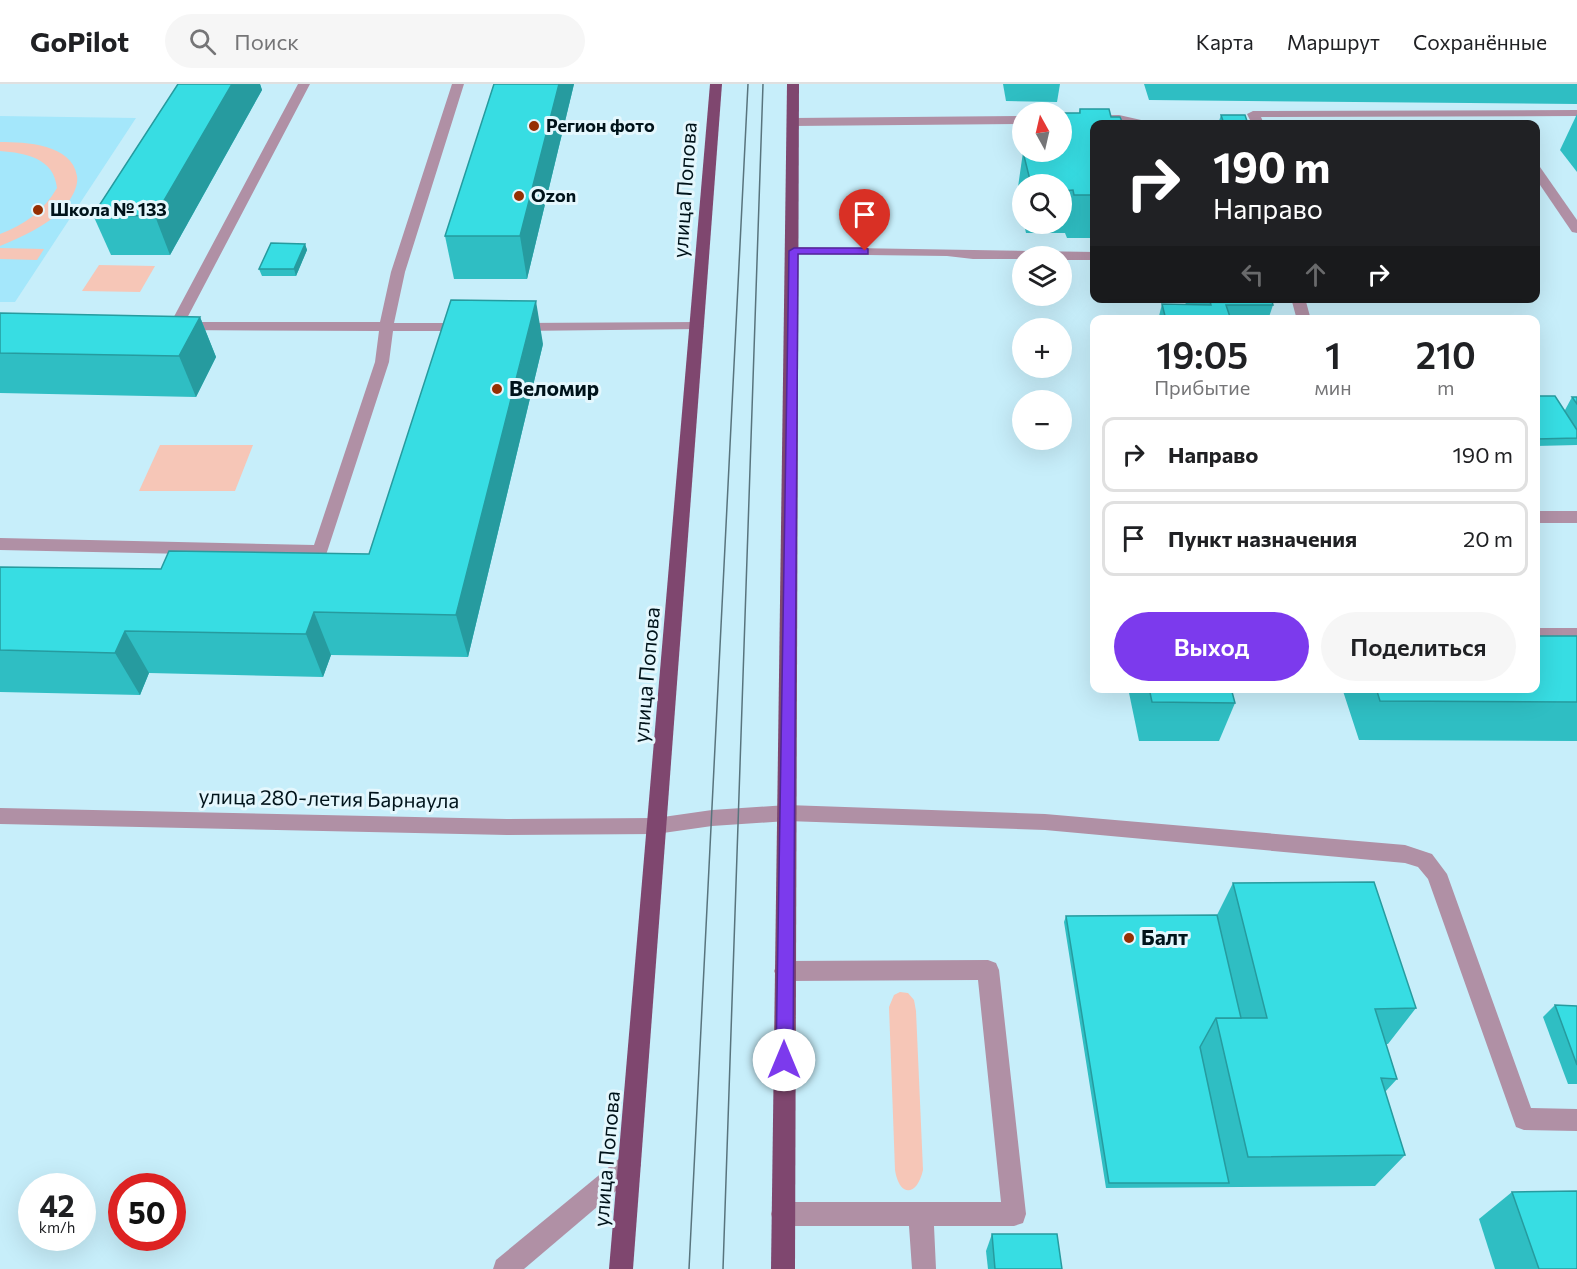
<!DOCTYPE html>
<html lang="ru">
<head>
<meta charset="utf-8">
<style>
	:root { --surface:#fff; --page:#f6f6f6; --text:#202124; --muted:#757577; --line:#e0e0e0; --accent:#7c3aed }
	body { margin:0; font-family:Commissioner,sans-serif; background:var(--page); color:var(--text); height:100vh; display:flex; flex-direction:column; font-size:22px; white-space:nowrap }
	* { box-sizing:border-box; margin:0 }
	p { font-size:20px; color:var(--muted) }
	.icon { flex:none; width:33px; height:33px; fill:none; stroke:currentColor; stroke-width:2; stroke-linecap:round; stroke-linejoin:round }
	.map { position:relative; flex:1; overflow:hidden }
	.panel { position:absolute; left:1090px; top:231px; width:450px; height:378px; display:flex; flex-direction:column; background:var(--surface); border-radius:12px; box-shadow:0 6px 24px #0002 }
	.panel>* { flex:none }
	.top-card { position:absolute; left:1090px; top:36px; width:450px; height:183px; border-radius:12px; box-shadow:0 6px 24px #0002; background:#202124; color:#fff; overflow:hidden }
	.needle { width:39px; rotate:352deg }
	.buttons { position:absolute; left:1012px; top:18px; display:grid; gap:12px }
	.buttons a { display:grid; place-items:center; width:60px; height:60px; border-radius:50%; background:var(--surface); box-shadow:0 6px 24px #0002; font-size:30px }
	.speed { position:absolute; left:18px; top:1089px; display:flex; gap:12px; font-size:30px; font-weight:700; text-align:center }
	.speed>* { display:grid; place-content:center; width:78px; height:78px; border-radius:50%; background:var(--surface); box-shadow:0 6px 24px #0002; line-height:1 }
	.speed small { font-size:15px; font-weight:400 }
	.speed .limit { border:9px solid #d22; background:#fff; color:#111 }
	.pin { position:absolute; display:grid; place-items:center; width:51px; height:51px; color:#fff; margin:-62px -26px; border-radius:50% 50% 50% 0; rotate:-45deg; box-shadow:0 0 6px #0007 }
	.pin .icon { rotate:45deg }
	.me { position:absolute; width:66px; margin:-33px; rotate:0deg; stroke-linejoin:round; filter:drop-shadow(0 0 4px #0008) }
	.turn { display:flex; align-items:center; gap:21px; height:126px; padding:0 24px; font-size:27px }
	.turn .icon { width:78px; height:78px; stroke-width:2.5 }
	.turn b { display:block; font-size:42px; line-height:51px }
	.lanes { display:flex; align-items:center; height:57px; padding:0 24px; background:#0003; justify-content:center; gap:30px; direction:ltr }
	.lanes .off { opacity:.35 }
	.eta { display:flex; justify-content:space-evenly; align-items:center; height:102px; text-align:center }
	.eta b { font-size:36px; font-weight:600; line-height:42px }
	.action { display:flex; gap:12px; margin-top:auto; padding:12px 24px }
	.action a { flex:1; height:69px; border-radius:36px; background:var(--accent); color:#fff; font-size:24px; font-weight:600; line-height:69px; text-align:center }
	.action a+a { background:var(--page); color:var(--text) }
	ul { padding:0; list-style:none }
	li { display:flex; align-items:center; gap:18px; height:75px; margin:0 12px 9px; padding:0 12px; border:3px solid var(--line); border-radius:12px }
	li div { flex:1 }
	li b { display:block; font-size:22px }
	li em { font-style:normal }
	header { display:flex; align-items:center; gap:36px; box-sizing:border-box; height:84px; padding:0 30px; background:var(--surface); border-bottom:2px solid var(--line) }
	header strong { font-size:28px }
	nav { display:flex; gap:33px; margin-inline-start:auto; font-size:21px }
	.search { width:420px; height:54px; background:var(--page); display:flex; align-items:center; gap:15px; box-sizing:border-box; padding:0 21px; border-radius:33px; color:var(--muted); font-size:22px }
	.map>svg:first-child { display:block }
	.built { fill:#a4e7fb }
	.green { fill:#f6c6b7 }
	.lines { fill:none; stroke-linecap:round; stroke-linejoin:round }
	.minor { fill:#b090a5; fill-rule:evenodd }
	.major { fill:#7f476f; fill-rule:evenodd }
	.tram { stroke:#58747d; stroke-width:1.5 }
	.wall { fill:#2fbec3 }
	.shaded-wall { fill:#269b9f }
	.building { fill:#37dde3; stroke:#269b9f; stroke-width:1.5 }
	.route { fill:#7c3aed; stroke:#51269a; stroke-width:1.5 }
	.poi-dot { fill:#952f03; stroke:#e4f7fd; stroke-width:2 }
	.labels { text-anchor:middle; stroke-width:6; stroke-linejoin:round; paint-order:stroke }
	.far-poi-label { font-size:18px; font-weight:bold; fill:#00131a; stroke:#e4f7fd; text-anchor:start }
	.street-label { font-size:21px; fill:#00131a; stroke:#e4f7fd }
	.poi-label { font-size:21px; font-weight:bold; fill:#00131a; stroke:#e4f7fd; text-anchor:start }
</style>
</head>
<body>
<header>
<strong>GoPilot</strong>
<div class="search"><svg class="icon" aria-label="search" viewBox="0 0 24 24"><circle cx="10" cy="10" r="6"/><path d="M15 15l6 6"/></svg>Поиск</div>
<nav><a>Карта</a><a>Маршрут</a><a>Сохранённые</a></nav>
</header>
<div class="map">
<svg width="1577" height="1185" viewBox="0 0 1577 1185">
	<rect width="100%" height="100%" fill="#c7eefa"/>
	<path class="built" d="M0,32L136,34L15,218H0Z"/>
	<g class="green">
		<path d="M0,58C26,58 72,60 77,92C79,103 70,117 63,125C46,142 22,153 0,162V150C25,141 44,126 57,104C54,74 26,69 0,67Z"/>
		<path d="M0,164L44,165L37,176L0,175Z"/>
		<path d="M99,181L155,182L140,208L82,207Z"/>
		<path d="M160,361H253L235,407H139Z"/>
		<path d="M900,908L908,909L914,916L916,927L923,1086C917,1113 899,1113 895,1086L889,923L894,911Z"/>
	</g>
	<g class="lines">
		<g class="minor">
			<path d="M298,0H310L185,238H380L391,188L452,0H464L405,188L394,239H466L473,243L466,247H393L389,278L326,471L320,473L0,466V454L314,461L375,278L379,247L176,246L169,242Z"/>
			<path d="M1577,26V32L1261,33L1264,40H1252L1247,30L1253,27Z"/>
			<path d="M1119,31L1150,38L1152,40H1062V32Z"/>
			<path d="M1023,32V40L793,42L787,38L793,34Z"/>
			<path d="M1536,82L1540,83L1577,136V149L1572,148L1536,95Z"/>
			<path d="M793,163L1095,168V176H1062V172H1023V175H973L947,172L788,170L786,167L788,164Z"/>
			<path d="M1291,214H1305L1311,236H1297Z"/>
			<path d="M697,238L704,242L702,245L518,247L511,243L518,239Z"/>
			<rect x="1536" y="427" width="41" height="12"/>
			<rect x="1536" y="544" width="41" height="14"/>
			<path d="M787,721L1045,730L1405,761L1432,770L1447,790L1531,1024L1577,1025V1047L1524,1046L1516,1043L1428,795L1418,783L1405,779L1045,746L787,737L712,742L656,750L507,751L0,740V724L507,735L656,734L712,726Z"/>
			<path d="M988,876L996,879L999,886L1026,1130L1023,1139L1014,1142H934L936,1185H912L909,1142H783L774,1139L771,1130L774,1121L783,1118H1001L978,896L785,897L777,894L774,887L777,880L785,877Z"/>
			<path d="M629,1069L637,1073L641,1081L637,1089L524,1185H493L496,1176L621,1073Z"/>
		</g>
		<g class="major">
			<path d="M710,0H722L633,1185H609Z"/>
			<path d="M787,0H799L795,1185H771Z"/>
		</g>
		<g class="tram">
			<path d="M689,1185L748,0"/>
			<path d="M723,1185L763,0"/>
		</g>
	</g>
	<g class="wall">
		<path d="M178,0H260L262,6L170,171H111L93,131Z"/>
		<path d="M494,0H574L527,195H454L445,152Z"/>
		<path d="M1003,0H1060L1057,18L1006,17Z"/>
		<path d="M1144,0H1577V20L1149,16Z"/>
		<path d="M1080,25L1095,40V154H1067L1065,149H1026L1024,140H1062V100H1023V136L1017,110L1023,68H1062L1079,29Z"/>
		<path d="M1577,30V88L1560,66Z"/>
		<path d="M1221,31L1248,40H1220L1219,37Z"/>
		<path d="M305,160L307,166L296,192H262L259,185Z"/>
		<path d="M1184,214H1271L1273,221L1268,236H1158L1162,220L1186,221Z"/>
		<path d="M0,229L200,233L216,273L196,313L0,309Z"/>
		<path d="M543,260L468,573L331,571L323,593L149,589L140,611L0,608V483L161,485L369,470Z"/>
		<path d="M1536,312L1565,326L1572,313H1577V361L1536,362Z"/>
		<path d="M1095,426V443L1093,433Z"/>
		<path d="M1577,552V657L1359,656L1342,604H1536Z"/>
		<path d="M1128,604H1231L1235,619L1219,657H1139Z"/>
		<path d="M1233,799L1416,924L1388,960H1386L1397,995L1385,1008L1405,1071L1375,1102L1106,1104L1064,838L1066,832L1217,831Z"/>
		<path d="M1555,921L1577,922V1000H1568L1543,933Z"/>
		<path d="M1512,1108L1577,1185H1495L1479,1135Z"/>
		<path d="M992,1150L1062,1185H988L986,1167Z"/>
	</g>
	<g class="shaded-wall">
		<path d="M232,0H260L262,6L170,171L155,132Z"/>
		<path d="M559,0H574L527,195L520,152Z"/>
		<path d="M305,160L307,166L296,192L294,185Z"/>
		<path d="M536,217L543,260L468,573L456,531Z"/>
		<path d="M200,233L216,273L196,313L179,272Z"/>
		<path d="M314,528L331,571L323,593L306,550Z"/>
		<path d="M125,547L149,589L140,611L115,569Z"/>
	</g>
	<g class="building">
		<path d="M178,0H232L155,132L93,131Z"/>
		<path d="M494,0H559L520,152H445Z"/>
		<path d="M1080,25H1109L1111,33H1120L1123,40H1095V111H1074L1073,106L1062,107V100H1031L1023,68H1062V29H1080Z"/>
		<path d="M1221,31H1245L1248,40H1224Z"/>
		<path d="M271,159L305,160L294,185H259Z"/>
		<path d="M1209,214H1271L1273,221H1226L1231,236H1166L1162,220L1211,221Z"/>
		<path d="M451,216L536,217L456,531L314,528L306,550L125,547L115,569L0,566V483L161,485L169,467L369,470Z"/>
		<path d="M0,229L200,233L179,272L0,269Z"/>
		<path d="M1536,312H1555L1577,346V354L1536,355Z"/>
		<path d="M1572,313H1577V320Z"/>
		<path d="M1536,552H1577V618L1380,617L1376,604H1536Z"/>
		<path d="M1149,604H1231L1235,619L1152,618Z"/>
		<path d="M1374,798L1416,924L1375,925L1397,995L1381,994L1405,1071L1248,1073L1216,934H1267L1233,799Z"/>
		<path d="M1217,831L1241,934H1216L1200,963L1229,1099H1109L1066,832Z"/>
		<path d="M1555,921L1577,922V981Z"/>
		<path d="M1577,1107V1185H1539L1512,1108Z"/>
		<path d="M992,1150H1057L1062,1185H995Z"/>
	</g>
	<path class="route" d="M865,164L868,165V170H798L793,976L790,981L784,984L778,981L776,976L789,167L794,164Z"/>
	<g class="poi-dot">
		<circle cx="534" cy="42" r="6"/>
		<circle cx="519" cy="112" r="6"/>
		<circle cx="38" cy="126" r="6"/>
		<circle cx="497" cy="305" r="6"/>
		<circle cx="1129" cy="854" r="6"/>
	</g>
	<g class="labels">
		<g class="far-poi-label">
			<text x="546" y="48">Регион фото</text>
			<text x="531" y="118">Ozon</text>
			<text x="50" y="132">Школа № 133</text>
		</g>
		<g class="street-label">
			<text transform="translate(685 106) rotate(-86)" y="7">улица Попова</text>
			<text transform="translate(647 591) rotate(-85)" y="7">улица Попова</text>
			<text transform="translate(329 715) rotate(1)" y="7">улица 280-летия Барнаула</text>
			<text transform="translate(607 1075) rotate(-85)" y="7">улица Попова</text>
		</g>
		<g class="poi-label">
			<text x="509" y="312">Веломир</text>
			<text x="1141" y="861">Балт</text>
		</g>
	</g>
</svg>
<div class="buttons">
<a><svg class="needle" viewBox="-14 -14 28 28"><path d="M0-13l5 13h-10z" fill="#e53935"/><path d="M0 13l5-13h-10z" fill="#757577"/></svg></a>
<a><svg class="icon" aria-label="search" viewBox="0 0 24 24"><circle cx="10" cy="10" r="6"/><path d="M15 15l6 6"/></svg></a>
<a><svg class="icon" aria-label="layers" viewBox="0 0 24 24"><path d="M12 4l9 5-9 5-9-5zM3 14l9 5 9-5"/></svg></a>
<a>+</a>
<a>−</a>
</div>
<div class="speed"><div>42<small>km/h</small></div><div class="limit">50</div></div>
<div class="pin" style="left:865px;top:167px;background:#d93025"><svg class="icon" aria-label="arrive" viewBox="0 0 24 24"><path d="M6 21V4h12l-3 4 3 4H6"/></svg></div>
<svg class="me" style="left:784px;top:976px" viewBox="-20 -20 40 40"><circle r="19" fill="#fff"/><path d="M0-13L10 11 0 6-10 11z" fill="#7c3aed"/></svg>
<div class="top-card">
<div class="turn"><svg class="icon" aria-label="right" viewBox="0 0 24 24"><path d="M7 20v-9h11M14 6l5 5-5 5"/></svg><div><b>190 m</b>Направо</div></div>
<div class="lanes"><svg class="icon off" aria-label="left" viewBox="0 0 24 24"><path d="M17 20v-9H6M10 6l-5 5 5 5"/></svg><svg class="icon off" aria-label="ahead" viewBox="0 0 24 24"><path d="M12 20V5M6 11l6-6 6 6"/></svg><svg class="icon" aria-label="right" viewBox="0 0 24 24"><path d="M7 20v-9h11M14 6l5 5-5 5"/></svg></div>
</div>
<section class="panel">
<div class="eta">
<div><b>19:05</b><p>Прибытие</p></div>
<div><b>1</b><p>мин</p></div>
<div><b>210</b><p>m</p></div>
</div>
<ul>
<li><svg class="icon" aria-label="right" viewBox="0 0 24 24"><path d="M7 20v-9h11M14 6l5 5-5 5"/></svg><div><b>Направо</b></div><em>190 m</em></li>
<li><svg class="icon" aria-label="arrive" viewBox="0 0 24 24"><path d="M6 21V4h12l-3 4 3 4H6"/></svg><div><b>Пункт назначения</b></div><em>20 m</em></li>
</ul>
<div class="action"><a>Выход</a><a>Поделиться</a></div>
</section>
</div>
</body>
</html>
